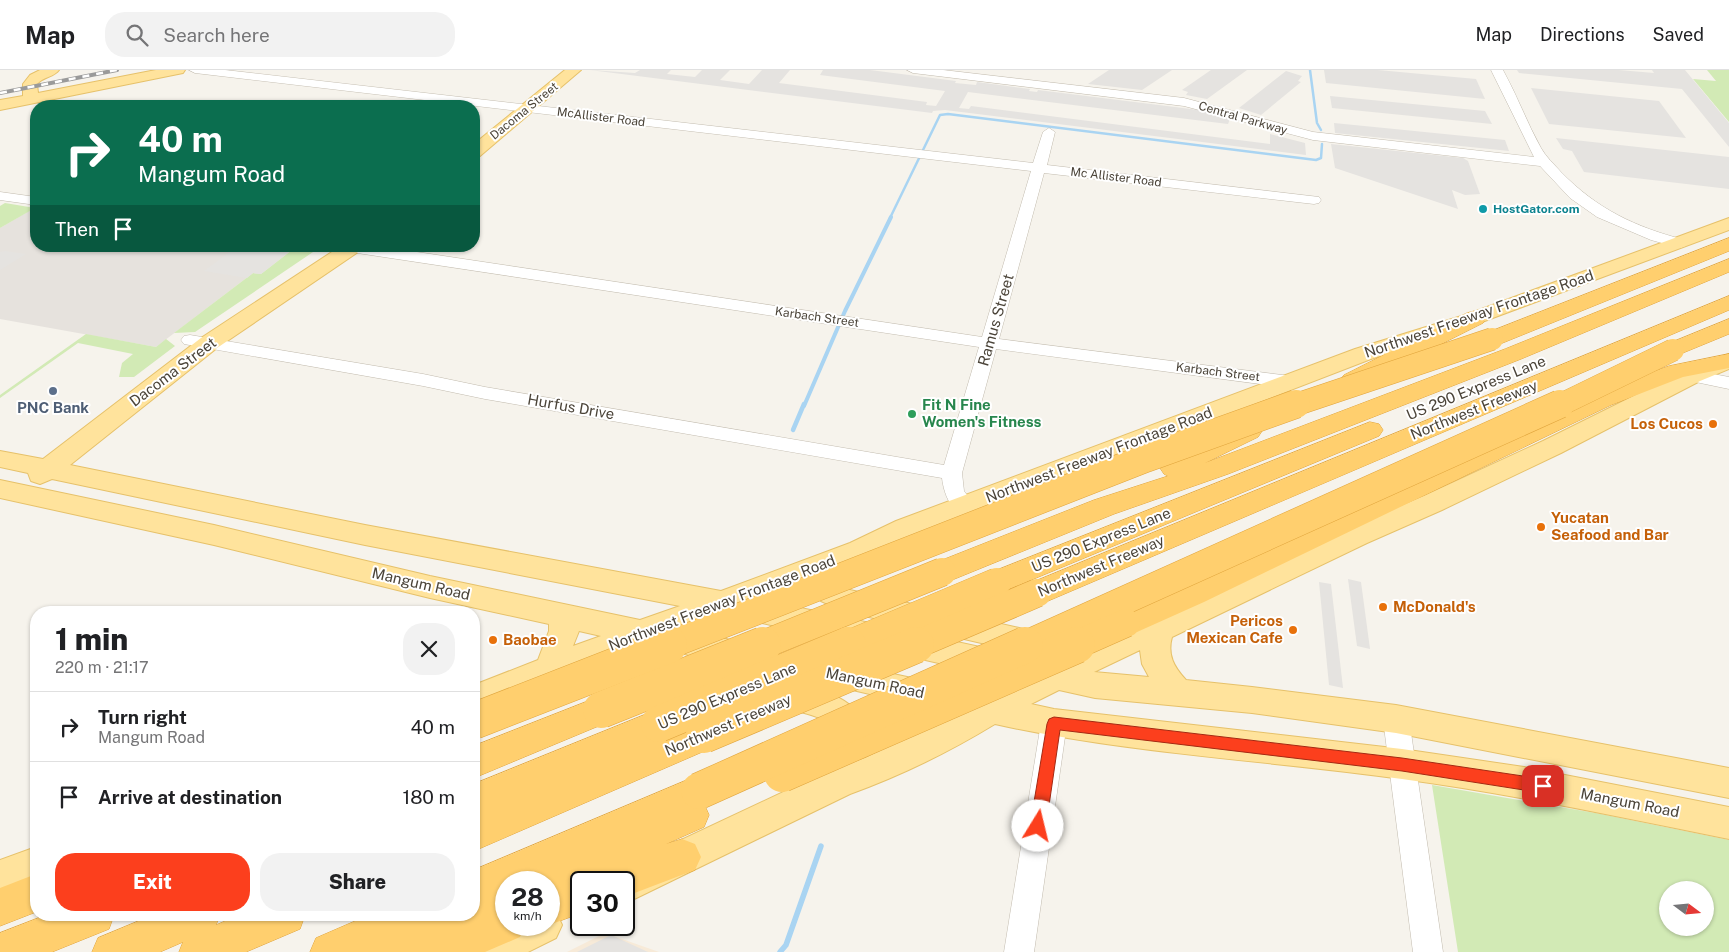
<!DOCTYPE html>
<html lang="en">
<head>
<meta charset="utf-8">
<style>
	:root { --surface:#fff; --page:#f2f2f2; --text:#202124; --muted:#757577; --line:#e0e0e0; --accent:#fc3f1d }
	body { margin:0; font-family:"Public Sans",sans-serif; background:var(--page); color:var(--text); height:100vh; display:flex; flex-direction:column; font-size:19px; white-space:nowrap }
	* { box-sizing:border-box; margin:0 }
	p { font-size:16px; color:var(--muted) }
	.icon { flex:none; width:28px; height:28px; fill:none; stroke:currentColor; stroke-width:2; stroke-linecap:round; stroke-linejoin:round }
	.map { position:relative; flex:1; overflow:hidden }
	.drawer { position:absolute; left:30px; top:536px; width:450px; height:315px; display:flex; flex-direction:column; background:var(--surface); border-radius:20px; box-shadow:0 1px 4px #0004 }
	.drawer>* { flex:none }
	.banner { position:absolute; left:30px; top:30px; width:450px; height:152px; border-radius:20px; box-shadow:0 1px 4px #0004; background:#0b6e4f; color:#fff; overflow:hidden }
	.needle { width:32px; rotate:106deg }
	.buttons { position:absolute; left:1659px; top:811px; display:grid; gap:10px }
	.buttons a { display:grid; place-items:center; width:55px; height:55px; border-radius:50%; background:var(--surface); box-shadow:0 1px 4px #0004; font-size:25px }
	.speed { position:absolute; left:495px; top:801px; display:flex; gap:10px; font-size:25px; font-weight:700; text-align:center }
	.speed>* { display:grid; place-content:center; width:65px; height:65px; border-radius:50%; background:var(--surface); box-shadow:0 1px 4px #0004; line-height:1 }
	.speed small { font-size:12px; font-weight:400 }
	.speed .limit { border:2px solid #111; border-radius:8px; background:#fff; color:#111 }
	.pin { position:absolute; display:grid; place-items:center; width:42px; height:42px; color:#fff; margin:-21px; border-radius:10px; box-shadow:0 2px 8px #0006 }
	.me { position:absolute; width:55px; margin:-28px; rotate:9deg; stroke-linejoin:round; filter:drop-shadow(0 0 4px #0008) }
	.turn { display:flex; align-items:center; gap:18px; height:105px; padding:0 25px; font-size:22px }
	.turn .icon { width:65px; height:65px; stroke-width:2.5 }
	.turn b { display:block; font-size:35px; line-height:42px }
	.then { display:flex; align-items:center; height:48px; padding:0 25px; background:#0003; gap:10px; font-size:19px }
	.round { display:grid; place-items:center; flex:none; width:52px; height:52px; border-radius:20px; background:var(--page) }
	.head { display:flex; align-items:center; justify-content:space-between; height:85px; padding:0 25px }
	h1 { font-size:30px; font-weight:800; line-height:38px }
	.button { display:flex; gap:10px; margin-top:auto; padding:10px 25px }
	.button a { flex:1; height:58px; border-radius:20px; background:var(--accent); color:#fff; font-size:20px; font-weight:800; line-height:58px; text-align:center }
	.button a+a { background:var(--page); color:var(--text) }
	ul { padding:0; list-style:none }
	li { display:flex; align-items:center; gap:15px; height:70px; padding:0 25px; border-top:1px solid var(--line) }
	li div { flex:1 }
	li b { display:block; font-size:19px }
	li em { font-style:normal }
	header { display:flex; align-items:center; gap:30px; box-sizing:border-box; height:70px; padding:0 25px; background:var(--surface); border-bottom:1px solid var(--line) }
	header strong { font-size:24px }
	nav { display:flex; gap:28px; margin-inline-start:auto; font-size:18px }
	.search { width:350px; height:45px; background:var(--page); display:flex; align-items:center; gap:12px; box-sizing:border-box; padding:0 18px; border-radius:20px; color:var(--muted); font-size:19px }
	.map>svg:first-child { display:block }
	.commercial { fill:#f7ead8 }
	.industrial { fill:#e6e2dd }
	.green { fill:#d2eab5; fill-rule:evenodd }
	.parking { fill:#e5e3e0 }
	.lines { fill:none; stroke-linecap:round; stroke-linejoin:round }
	.stream-far3 { stroke:#a9d4f2; stroke-width:2.5 }
	.stream-far2 { stroke:#a9d4f2; stroke-width:4 }
	.stream-far1 { stroke:#a9d4f2; stroke-width:4.5 }
	.stream { stroke:#a9d4f2; stroke-width:5.5 }
	.minor-casing { stroke:#c2bbae; stroke-width:1 }
	.major-casing { stroke:#e6c16a; stroke-width:2 }
	.highway-casing { stroke:#e0a43c; stroke-width:1 }
	.minor { fill:#fff; fill-rule:evenodd }
	.major { fill:#ffe39c; fill-rule:evenodd }
	.highway { fill:#ffcf6e; fill-rule:evenodd }
	.rail-casing { stroke:#9a9a9a; stroke-width:4 }
	.rail { stroke:#fff; stroke-width:2.5; stroke-dasharray:7; stroke-linecap:butt }
	.highway-bridge-far2-casing { stroke:#e0a43c; stroke-width:23; stroke-linecap:butt }
	.highway-bridge-far1-casing { stroke:#e0a43c; stroke-width:29; stroke-linecap:butt }
	.highway-bridge-casing { stroke:#e0a43c; stroke-width:37; stroke-linecap:butt }
	.highway-bridge-far2 { stroke:#ffcf6e; stroke-width:22 }
	.highway-bridge-far1 { stroke:#ffcf6e; stroke-width:28 }
	.highway-bridge { stroke:#ffcf6e; stroke-width:36 }
	.route { fill:#fc3f1d; stroke:#a42913 }
	.culture-dot { fill:#0f9aa8; stroke:#fff; stroke-width:2 }
	.service-dot { fill:#5c6f8a; stroke:#fff; stroke-width:2 }
	.leisure-dot { fill:#2e9e5b; stroke:#fff; stroke-width:2 }
	.food-dot { fill:#e8710a; stroke:#fff; stroke-width:2 }
	.labels { text-anchor:middle; stroke-width:4; stroke-linejoin:round; paint-order:stroke }
	.far-street-label { font-size:12px; fill:#4b4439; stroke:#fff }
	.far-culture-label { font-size:12px; font-weight:bold; fill:#0d838f; stroke:#fff; text-anchor:start }
	.street-label { font-size:15px; fill:#4b4439; stroke:#fff }
	.leisure-label { font-size:15px; font-weight:bold; fill:#27864d; stroke:#fff; text-anchor:start }
	.service-label { font-size:15px; font-weight:bold; fill:#4e5e75; stroke:#fff }
	.food-label { font-size:15px; font-weight:bold; fill:#c56008; stroke:#fff; text-anchor:start }
</style>
</head>
<body>
<header>
<strong>Map</strong>
<div class="search"><svg class="icon" aria-label="search" viewBox="0 0 24 24"><circle cx="10" cy="10" r="6"/><path d="M15 15l6 6"/></svg>Search here</div>
<nav><a>Map</a><a>Directions</a><a>Saved</a></nav>
</header>
<div class="map">
<svg width="1729" height="882" viewBox="0 0 1729 882">
	<rect width="100%" height="100%" fill="#f6f3ec"/>
	<path class="commercial" d="M605,863L659,882H567Z"/>
	<path class="industrial" d="M36,137V176H297L261,204L253,203L156,277L0,249V158Z"/>
	<g class="green">
		<path d="M1707,0H1729V52L1693,9L1716,11Z"/>
		<path d="M5,133L35,138L0,158V136Z"/>
		<path d="M297,176L314,177L316,180L195,262L174,263L253,203L261,204Z"/>
		<path d="M86,264L156,277L166,269L175,276L134,307H119L122,293L133,284L78,273L0,328V325Z"/>
		<path d="M1432,715L1601,744L1729,770V882H1458ZM1668,820H1705V858H1668Z"/>
	</g>
	<g class="parking">
		<path d="M590,0L635,3L640,0H671L667,4L695,7L702,0H730L720,10L749,14L762,0H790L779,13L927,32L926,35L936,36L945,21L820,5L823,0H870L956,11L955,13L976,15L977,12L1030,19L1029,21L1037,22L1038,20L1199,40L1236,48L1230,49L1228,54L968,22L959,38L969,39L971,36L1270,74V64L1305,73L1306,85L945,40L933,41L932,43Z"/>
		<path d="M1109,0H1172L1142,20L1088,14Z"/>
		<path d="M1211,0H1247L1207,29L1186,25L1188,22L1182,20Z"/>
		<path d="M1324,0H1378L1476,9L1485,29L1326,13Z"/>
		<path d="M1517,0H1619L1654,3L1652,0H1685L1729,53V77L1682,19L1519,3Z"/>
		<path d="M1286,1L1302,6L1298,11L1301,12L1261,45L1239,38Z"/>
		<path d="M1531,18L1659,31L1686,68L1549,54Z"/>
		<path d="M1330,26L1485,41L1492,54L1332,38Z"/>
		<path d="M1334,53L1505,70L1509,81L1335,63Z"/>
		<path d="M1556,68L1729,87V119L1584,102L1572,81L1563,79Z"/>
		<path d="M1331,74L1463,88L1468,91L1480,124L1465,125L1452,120L1458,139L1335,98Z"/>
		<path d="M238,176H297L261,204L253,203L247,208L204,201Z"/>
		<path d="M5,181L26,184L0,200V182Z"/>
		<path d="M1348,509L1361,512L1370,579L1357,576Z"/>
		<path d="M1319,512L1331,514L1343,618L1329,615Z"/>
		<path d="M611,865L648,882H577Z"/>
	</g>
	<g class="lines">
		<g class="stream-far3">
			<path d="M1310,0L1317,53L1321,60"/>
			<path d="M890,148L940,45L948,44L1316,90L1321,88L1322,74"/>
		</g>
		<path class="stream-far2" d="M804,336L845,241L891,147"/>
		<path class="stream-far1" d="M793,360L804,334"/>
		<path class="stream" d="M780,882L786,875L821,776"/>
		<defs>
			<g id="minor">
				<path d="M189,0H225L1033,93L1043,62L1049,58L1055,62L1047,95L1319,127L1321,130L1319,133L1314,134L1044,103L999,269L1290,306L1297,308L1299,312L1297,316L1290,318L996,279L962,403L964,421L975,436L971,441C952,447 944,425 942,408L485,329L423,316L184,274L181,270L184,266L190,265L423,304L485,317L944,395L979,277L344,181L339,179L336,176H377L982,267L1031,101L195,3Z"/>
				<path d="M907,0H943L1184,28L1313,62L1534,87L1491,0H1503C1517,25 1527,53 1541,78C1546,87 1554,94 1561,102C1597,139 1635,157 1685,170L1688,173L1685,176L1680,178L1651,170L1597,147L1570,128L1540,96L1313,70L1184,36L913,3Z"/>
				<path d="M0,122L36,127V135L0,130Z"/>
				<path d="M1692,300L1729,307V319L1686,310L1683,306L1686,302Z"/>
				<path d="M1396,638L1405,641L1409,649L1443,882H1413L1383,649L1387,641Z"/>
				<path d="M1054,642L1063,645L1067,653L1034,882H1004L1041,653L1045,645Z"/>
			</g>
			<g id="major">
				<path d="M40,0H59C54,7 43,7 37,14L38,23L156,0H185L183,3L178,4L0,40V30L23,26V14L30,5Z"/>
				<path d="M565,0H581L480,86L474,87V74Z"/>
				<path d="M1729,148V160L1482,252L1371,289L914,465L852,494L853,496L840,514L850,520L1037,562L1048,565L1052,574L1048,583L1037,586L843,541L821,531L812,514L814,508L760,529L1054,593L1101,569L1151,551L1347,459L1424,426L1543,371L1684,301L1729,284V299L1700,311L1561,383L1442,440L1367,473L1172,567C1167,585 1174,597 1186,610L1252,617L1396,635L1729,698V728L1396,663L1252,643L1095,628L1059,620L1031,634L1054,639L1402,679L1524,697L1729,737V769C1620,747 1512,724 1402,709C1267,690 1128,684 995,654C949,682 900,706 850,724L624,834V812H607L611,803L828,701L865,688L955,644L827,614L823,605L827,596L838,592L990,625L1018,611L722,544L682,559L757,576L761,585L757,594L746,597L642,575L474,642V615L538,590L549,561V554L430,528L214,475L0,428V410L214,455L430,506L640,550L680,536L365,475L52,409L40,414L31,411L28,403L0,397V381L43,389L201,268L341,176H363L361,180L217,278L70,395L365,455L721,521L850,473L896,451L1355,279L1468,244ZM579,561L601,566L573,576ZM1140,580L1142,594L1149,607L1094,602Z"/>
				<path d="M786,613C815,619 849,623 863,652C868,662 867,668 862,678L851,682L840,678C837,672 836,665 833,659C826,644 790,641 775,635L770,626L775,617Z"/>
				<path d="M36,777V811L0,826V790Z"/>
				<path d="M549,839L556,842L562,855L556,868L528,882H467L473,869L506,853V855H549Z"/>
			</g>
			<g id="highway">
				<path d="M1729,168V181L1500,274L1492,276L1484,274L1481,269L1484,264Z"/>
				<path d="M1729,189V202L1521,289L1228,404L1114,444L952,510L942,513L932,510L927,502L932,494L1094,430L1168,406L1164,404L1160,398L1164,392L1240,355L1249,353L1258,355L1262,361L1258,367L1205,393L1505,279Z"/>
				<path d="M1729,226V240L1048,531L1037,535L1026,531L1022,523L1026,515Z"/>
				<path d="M1475,241L1483,243L1486,248L1483,253L1360,315L1352,317L1344,315L1340,310L1344,305L1467,243Z"/>
				<path d="M1729,249V264L1673,287L1665,285L1662,280L1665,275Z"/>
				<path d="M1729,284V298L1683,307L1611,335L1204,532L1137,562L1126,565L1115,562L1111,553L1115,544L1182,516L1574,333L1576,330L1669,296Z"/>
				<path d="M1370,352L1379,354L1383,360L1379,366L1007,520L997,523L987,520L982,512L987,504Z"/>
				<path d="M601,626L613,630L618,640L613,650L474,708V676Z"/>
				<path d="M659,639L671,644L676,654L671,663L704,650L716,654L721,665L716,676L474,781V714Z"/>
				<path d="M699,705L712,709L717,721L712,733L705,736L709,745L704,757L666,774L682,769L695,774L701,787L695,800L624,827V812H581V843L549,855V812H506V855H525L520,867L485,882H310L316,868L369,845H474V800Z"/>
				<path d="M36,804V842L0,856V818Z"/>
				<path d="M46,845H114L109,859L52,882H0V863Z"/>
				<path d="M153,845H220L216,855L239,845H305L300,859L246,882H179L183,872L160,882H92L98,868Z"/>
			</g>
		</defs>
		<use href="#minor" class="minor-casing"/>
		<use href="#major" class="major-casing"/>
		<use href="#highway" class="highway-casing"/>
		<use href="#minor" class="minor"/>
		<use href="#major" class="major"/>
		<use href="#highway" class="highway"/>
		<defs>
			<path id="rail" d="M0,23L117,0"/>
		</defs>
		<use href="#rail" class="rail-casing"/>
		<use href="#rail" class="rail"/>
		<defs>
			<g id="highway-bridge-far2">
				<path d="M1292,336L1492,269"/>
				<path d="M1558,336L1673,280"/>
			</g>
			<g id="highway-bridge-far1">
				<path d="M666,576L1146,388L1296,334"/>
				<path d="M760,576L942,502"/>
				<path d="M845,576L997,512"/>
				<path d="M913,576L1037,523"/>
				<path d="M1023,576L1560,334"/>
				<path d="M1074,576L1126,553"/>
			</g>
			<g id="highway-bridge">
				<path d="M601,640L763,575"/>
				<path d="M474,651L669,575"/>
				<path d="M659,654L848,575"/>
				<path d="M704,665L916,575"/>
				<path d="M782,704L1077,575"/>
				<path d="M699,721L1025,575"/>
			</g>
		</defs>
		<use href="#highway-bridge-far2" class="highway-bridge-far2-casing"/>
		<use href="#highway-bridge-far1" class="highway-bridge-far1-casing"/>
		<use href="#highway-bridge" class="highway-bridge-casing"/>
		<use href="#highway-bridge-far2" class="highway-bridge-far2"/>
		<use href="#highway-bridge-far1" class="highway-bridge-far1"/>
		<use href="#highway-bridge" class="highway-bridge"/>
	</g>
	<path class="route" d="M1054,647L1402,688L1543,709L1548,711L1550,716L1548,721L1543,723L1402,701L1060,660L1046,756L1043,761L1038,763L1033,761L1030,756L1047,654L1049,649Z"/>
	<circle class="culture-dot" cx="1483" cy="139" r="5"/>
	<circle class="service-dot" cx="53" cy="321" r="5"/>
	<circle class="leisure-dot" cx="912" cy="344" r="5"/>
	<g class="food-dot">
		<circle cx="1713" cy="354" r="5"/>
		<circle cx="1541" cy="457" r="5"/>
		<circle cx="1383" cy="537" r="5"/>
		<circle cx="1293" cy="560" r="5"/>
		<circle cx="493" cy="570" r="5"/>
	</g>
	<g class="labels">
		<g class="far-street-label">
			<text transform="translate(524 41) rotate(-39)" y="4">Dacoma Street</text>
			<text transform="translate(601 47) rotate(7)" y="4">McAllister Road</text>
			<text transform="translate(1243 48) rotate(16)" y="4">Central Parkway</text>
			<text transform="translate(1116 107) rotate(7)" y="4">Mc Allister Road</text>
			<text transform="translate(817 247) rotate(8)" y="4">Karbach Street</text>
			<text transform="translate(1218 302) rotate(7)" y="4">Karbach Street</text>
		</g>
		<g class="far-culture-label">
			<text x="1493" y="143">HostGator.com</text>
		</g>
		<g class="street-label">
			<text transform="translate(1479 244) rotate(-19)" y="5">Northwest Freeway Frontage Road</text>
			<text transform="translate(996 250) rotate(-74)" y="5">Ramus Street</text>
			<text transform="translate(173 302) rotate(-37)" y="5">Dacoma Street</text>
			<text transform="translate(1476 318) rotate(-22)" y="5">US 290 Express Lane</text>
			<text transform="translate(571 337) rotate(10)" y="5">Hurfus Drive</text>
			<text transform="translate(1474 340) rotate(-22)" y="5">Northwest Freeway</text>
			<text transform="translate(1099 385) rotate(-21)" y="5">Northwest Freeway Frontage Road</text>
			<text transform="translate(1101 470) rotate(-22)" y="5">US 290 Express Lane</text>
			<text transform="translate(1101 496) rotate(-23)" y="5">Northwest Freeway</text>
			<text transform="translate(421 514) rotate(13)" y="5">Mangum Road</text>
			<text transform="translate(722 533) rotate(-21)" y="5">Northwest Freeway Frontage Road</text>
			<text transform="translate(875 613) rotate(12)" y="5">Mangum Road</text>
			<text transform="translate(727 626) rotate(-23)" y="5">US 290 Express Lane</text>
			<text transform="translate(728 655) rotate(-23)" y="5">Northwest Freeway</text>
			<text transform="translate(1630 733) rotate(11)" y="5">Mangum Road</text>
		</g>
		<g class="leisure-label">
			<text x="922" y="340">Fit N Fine<tspan x="922" dy="17">Women's Fitness</tspan></text>
		</g>
		<g class="service-label">
			<text x="53" y="343">PNC Bank</text>
		</g>
		<g class="food-label">
			<text x="1703" y="359" text-anchor="end">Los Cucos</text>
			<text x="1551" y="453">Yucatan<tspan x="1551" dy="17">Seafood and Bar</tspan></text>
			<text x="1393" y="542">McDonald's</text>
			<text x="1283" y="556" text-anchor="end">Pericos<tspan x="1283" dy="17">Mexican Cafe</tspan></text>
			<text x="503" y="575">Baobae</text>
		</g>
	</g>
</svg>
<div class="buttons">
<a><svg class="needle" viewBox="-14 -14 28 28"><path d="M0-13l5 13h-10z" fill="#e53935"/><path d="M0 13l5-13h-10z" fill="#757577"/></svg></a>
</div>
<div class="speed"><div>28<small>km/h</small></div><div class="limit">30</div></div>
<div class="pin" style="left:1543px;top:716px;background:#d93025"><svg class="icon" aria-label="arrive" viewBox="0 0 24 24"><path d="M6 21V4h12l-3 4 3 4H6"/></svg></div>
<svg class="me" style="left:1038px;top:756px" viewBox="-20 -20 40 40"><circle r="19" fill="#fff"/><path d="M0-13L10 11 0 6-10 11z" fill="#fc3f1d"/></svg>
<div class="banner">
<div class="turn"><svg class="icon" aria-label="right" viewBox="0 0 24 24"><path d="M7 20v-9h11M14 6l5 5-5 5"/></svg><div><b>40 m</b>Mangum Road</div></div>
<div class="then">Then<svg class="icon" aria-label="arrive" viewBox="0 0 24 24"><path d="M6 21V4h12l-3 4 3 4H6"/></svg></div>
</div>
<section class="drawer">
<div class="head"><div><h1>1 min</h1><p>220 m · 21:17</p></div><a class="round"><svg class="icon" aria-label="close" viewBox="0 0 24 24"><path d="M6 6l12 12M18 6L6 18"/></svg></a></div>
<ul>
<li><svg class="icon" aria-label="right" viewBox="0 0 24 24"><path d="M7 20v-9h11M14 6l5 5-5 5"/></svg><div><b>Turn right</b><p>Mangum Road</p></div><em>40 m</em></li>
<li><svg class="icon" aria-label="arrive" viewBox="0 0 24 24"><path d="M6 21V4h12l-3 4 3 4H6"/></svg><div><b>Arrive at destination</b></div><em>180 m</em></li>
</ul>
<div class="button"><a>Exit</a><a>Share</a></div>
</section>
</div>
</body>
</html>
